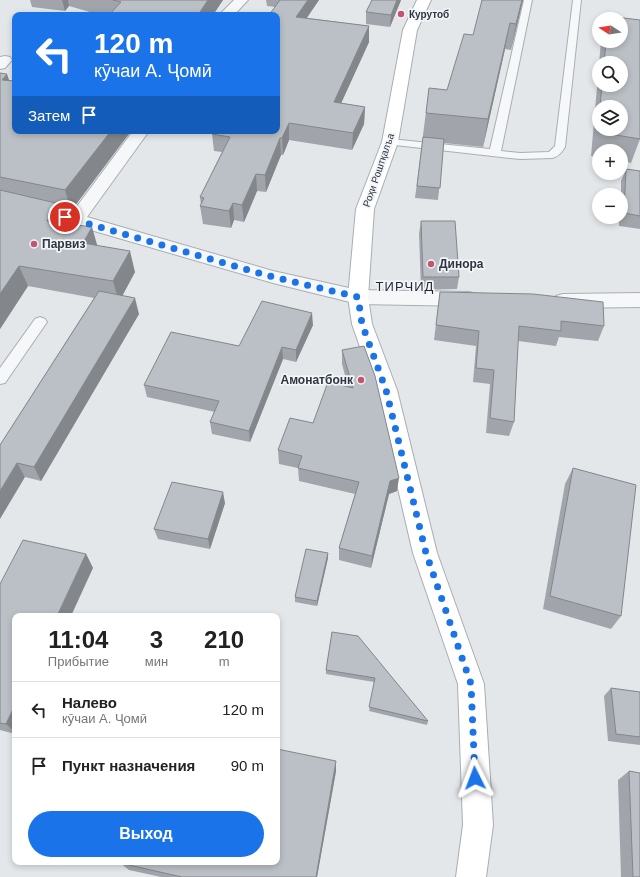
<!DOCTYPE html>
<html lang="ru">
<head>
<meta charset="utf-8">
<style>
	:root { --surface:#fff; --page:#f2f2f2; --text:#222; --muted:#767676; --line:#e0e0e0; --accent:#1a73e8 }
	body { margin:0; font-family:Helvetica,sans-serif; background:var(--page); color:var(--text); height:100vh; display:flex; flex-direction:column; font-size:15px; white-space:nowrap }
	* { box-sizing:border-box; margin:0 }
	p { font-size:13px; color:var(--muted) }
	.icon { flex:none; width:22px; height:22px; fill:none; stroke:currentColor; stroke-width:2; stroke-linecap:round; stroke-linejoin:round }
	.map { position:relative; flex:1; overflow:hidden }
	.side { position:absolute; left:12px; top:613px; width:268px; height:252px; display:flex; flex-direction:column; background:var(--surface); border-radius:8px; box-shadow:0 2px 6px #0003 }
	.side>* { flex:none }
	.guide { position:absolute; left:12px; top:12px; width:268px; height:122px; border-radius:8px; box-shadow:0 2px 6px #0003; background:#1a73e8; color:#fff; overflow:hidden }
	.needle { width:26px; rotate:282deg }
	.tools { position:absolute; left:592px; top:12px; display:grid; gap:8px }
	.tools a { display:grid; place-items:center; width:36px; height:36px; border-radius:50%; background:var(--surface); box-shadow:0 2px 6px #0003; font-size:20px }
	.pin { position:absolute; display:grid; place-items:center; width:34px; height:34px; color:#fff; margin:-17px; border:2px solid #fff; border-radius:50%; box-shadow:0 1px 4px #0007 }
	.me { position:absolute; width:44px; margin:-22px; rotate:357deg; stroke-linejoin:round; filter:drop-shadow(0 0 3px #0008) }
	.turn { display:flex; align-items:center; gap:14px; height:84px; padding:0 16px; font-size:18px }
	.turn .icon { width:52px; height:52px; stroke-width:2.5 }
	.turn b { display:block; font-size:28px; line-height:34px }
	.then { display:flex; align-items:center; height:38px; padding:0 16px; background:#0003; gap:8px; font-size:15px }
	.eta { display:flex; justify-content:space-evenly; align-items:center; height:68px; text-align:center }
	.eta b { font-size:24px; font-weight:700; line-height:28px }
	.cta { display:flex; gap:8px; margin-top:auto; padding:8px 16px }
	.cta a { flex:1; height:46px; border-radius:24px; background:var(--accent); color:#fff; font-size:16px; font-weight:700; line-height:46px; text-align:center }
	ul { padding:0; list-style:none }
	li { display:flex; align-items:center; gap:12px; height:56px; padding:0 16px; border-top:1px solid var(--line) }
	li div { flex:1 }
	li b { display:block; font-size:15px }
	li em { font-style:normal }
	.map>svg:first-child { display:block }
	.lines { fill:none; stroke-linecap:round; stroke-linejoin:round }
	.service-casing { stroke:#a9aeb4; stroke-width:2 }
	.pedestrian-casing { stroke:#a9aeb4; stroke-width:2 }
	.minor-casing { stroke:#a9aeb4; stroke-width:2 }
	.secondary-casing { stroke:#a9aeb4; stroke-width:2 }
	.service { fill:#f6f7f9; fill-rule:evenodd }
	.pedestrian { fill:#f6f7f9; fill-rule:evenodd }
	.minor { fill:#f6f7f9; fill-rule:evenodd }
	.secondary { fill:#fff; fill-rule:evenodd }
	.wall { fill:#a1a5ab; fill-rule:evenodd }
	.shaded-wall { fill:#83868b }
	.building { fill:#bbc0c7; stroke:#83868b }
	.route { stroke:#1a73e8; stroke-width:7; stroke-dasharray:0 12.6 }
	.poi-dot { fill:#c3556e; stroke:#f3f5f8; stroke-width:1.5 }
	.labels { text-anchor:middle; stroke-width:3.5; stroke-linejoin:round; paint-order:stroke }
	.far-poi-label { font-size:10px; font-weight:bold; fill:#2d3641; stroke:#f3f5f8; text-anchor:start }
	.far-street-label { font-size:10px; fill:#2d3641; stroke:#f3f5f8 }
	.poi-label { font-size:12px; font-weight:bold; fill:#2d3641; stroke:#f3f5f8; text-anchor:start }
	.neighbourhood-label { font-size:13px; letter-spacing:1px; fill:#1f2732; stroke:#f3f5f8 }
</style>
</head>
<body>
<div class="map">
<svg width="640" height="877" viewBox="0 0 640 877">
	<rect width="100%" height="100%" fill="#e4e7ea"/>
	<g class="lines">
		<defs>
			<g id="service">
				<path d="M524,0H532L501,151L520,153L549,152L555,146L573,0H581L565,147C562,152 558,157 552,158L520,159L386,144L385,142L390,139L490,149Z"/>
				<path d="M40,317L45,319L47,322L45,325L5,383L0,384V368L35,319Z"/>
			</g>
			<path id="pedestrian" d="M5,56L10,57L12,60L5,68L0,69V57Z"/>
			<g id="minor">
				<path d="M234,0H248L234,15H219Z"/>
				<path d="M133,131H149L87,217L273,271L358,290L469,292L476,294L479,299L476,304L469,306L358,304L273,283L53,219L0,208V198L72,213Z"/>
				<path d="M640,293V307L563,308L556,306L553,301L556,296L563,294Z"/>
			</g>
			<path id="secondary" d="M417,0H431L417,30L398,142L374,209L368,297L372,324L397,390L437,553L484,684L493,825L486,877H456L463,825L458,684L413,553L375,390L352,324L348,297L356,209L382,142L403,30Z"/>
		</defs>
		<use href="#service" class="service-casing"/>
		<use href="#pedestrian" class="pedestrian-casing"/>
		<use href="#minor" class="minor-casing"/>
		<use href="#secondary" class="secondary-casing"/>
		<use href="#service" class="service"/>
		<use href="#pedestrian" class="pedestrian"/>
		<use href="#minor" class="minor"/>
		<use href="#secondary" class="secondary"/>
	</g>
	<g class="wall">
		<path d="M30,0H223L213,15H100L69,6L65,11L32,7Z"/>
		<path d="M266,0H319L307,18L369,26V42L341,103L365,107L364,124L352,150L289,140L283,155H281L266,192L257,191L244,222L234,220L231,228L203,224L200,206L201,205L200,197L222,152L214,151L212,134L277,131L275,7L267,6Z"/>
		<path d="M372,0H401L390,27L366,24V12Z"/>
		<path d="M523,0L511,50L505,49L483,147L444,143L438,200L415,198L429,88L447,90L473,35Z"/>
		<path d="M608,16L640,20V139L631,163L621,161V151H599V158L591,156L601,41H621V19H607ZM599,63H621V85H599ZM599,107H621V129H599Z"/>
		<path d="M0,73L10,81L131,131L71,211L62,209L66,224L135,272L122,296L139,314L41,481L25,477L0,445L94,298L28,286L0,329Z"/>
		<path d="M626,169L640,171V229L619,226V217H621V181Z"/>
		<path d="M421,221L459,277L457,289L421,290L419,234Z"/>
		<path d="M440,292L604,326L598,341L559,337L556,346L518,341L514,422L509,436L486,433L490,384L473,382L476,346L434,340Z"/>
		<path d="M313,325L296,362L283,359L250,442L212,434L210,422L215,412L147,397L144,385L239,346Z"/>
		<path d="M342,350L397,491L389,494L371,568L339,560V548L355,494L299,481L298,468L279,464L278,450L313,423L348,387L342,364Z"/>
		<path d="M573,468L621,616L611,629L543,609L565,484Z"/>
		<path d="M225,503L210,549L158,539L154,529Z"/>
		<path d="M328,553V558L317,606L295,602V597Z"/>
		<path d="M86,554L93,568L15,616V734L0,730V584Z"/>
		<path d="M332,632L428,721L427,725L369,711L374,682L326,674V670Z"/>
		<path d="M611,688L640,692V745L608,741L604,696Z"/>
		<path d="M336,771L317,877H161L129,870L120,863L277,862Z"/>
		<path d="M629,771L640,877H621L618,780Z"/>
	</g>
	<g class="shaded-wall">
		<path d="M62,0H68L69,6L65,11Z"/>
		<path d="M208,0H223L213,15H198Z"/>
		<path d="M308,0H319L296,33V17Z"/>
		<path d="M397,0H401L390,27L391,15Z"/>
		<path d="M522,0H523L511,50L516,24Z"/>
		<path d="M510,23L505,49L483,147L488,119Z"/>
		<path d="M369,26V42L334,119V102Z"/>
		<path d="M7,74L14,95L2,80Z"/>
		<path d="M365,107L364,124L352,150L353,133Z"/>
		<path d="M289,123V140L283,155L282,138Z"/>
		<path d="M111,131H131L71,211L65,190Z"/>
		<path d="M280,138L281,155L266,192L265,175Z"/>
		<path d="M256,174L257,191L244,222L242,205Z"/>
		<path d="M233,203L234,220L231,228L229,211Z"/>
		<path d="M60,204L67,225L47,221Z"/>
		<path d="M92,227L98,248L83,243Z"/>
		<path d="M130,251L135,272L119,302L113,281Z"/>
		<path d="M19,266L28,286L0,329V294Z"/>
		<path d="M135,298L139,314L41,481L34,467Z"/>
		<path d="M312,313L313,325L296,362V350Z"/>
		<path d="M282,347L283,359L250,442L249,431Z"/>
		<path d="M17,463L25,477L0,519V491Z"/>
		<path d="M399,478L397,491L389,494L371,568L372,556L390,481Z"/>
		<path d="M223,492L225,503L210,549L208,539Z"/>
		<path d="M328,553V558L317,606V601Z"/>
		<path d="M86,554L93,568L71,616H57Z"/>
		<path d="M15,705V732L6,724Z"/>
		<path d="M336,761V771L317,877H316Z"/>
	</g>
	<g class="building">
		<path d="M113,0H208L198,15H109L121,2Z"/>
		<path d="M280,0H308L296,17L369,26L334,102L365,107L353,133L289,123L282,138H280L265,175L256,174L242,205L233,203L229,211L200,206L204,198L200,197L230,137L212,134L214,131H277V15H269Z"/>
		<path d="M372,0H397L391,15L366,12Z"/>
		<path d="M482,0H522L516,24L510,23L488,119L426,113L429,88L447,90L464,34L473,35Z"/>
		<path d="M608,16L640,20V139L598,132L599,124V129H621V107H600L602,85H621V63H604L606,41H621V19H607Z"/>
		<path d="M0,73L7,74L2,80L15,81V131H111L65,190L0,177Z"/>
		<path d="M423,137L444,139L440,188L417,186Z"/>
		<path d="M626,169L640,171V216L624,213Z"/>
		<path d="M0,190L60,204L47,221L92,227L83,243L130,251L113,281L19,266L0,294Z"/>
		<path d="M421,221H455L459,277H423Z"/>
		<path d="M99,291L135,298L34,467L17,463L0,491V445Z"/>
		<path d="M440,292L533,294L603,302L604,326L561,321V331L519,326L514,422L490,418L494,370L476,368L479,331L436,325Z"/>
		<path d="M262,301L312,313L296,350L282,347L249,431L210,422L219,401L144,385L171,332L239,346Z"/>
		<path d="M364,346L375,376L399,478L390,481L372,556L339,548L359,482L298,468L302,456L278,450L290,418L313,423L328,382L353,388L342,350Z"/>
		<path d="M573,468L636,485L621,616L550,596Z"/>
		<path d="M172,482L223,492L208,539L154,529Z"/>
		<path d="M23,540L86,554L57,616H15V705L6,724L0,723V584Z"/>
		<path d="M306,549L328,553L317,601L295,597Z"/>
		<path d="M332,632L358,636L428,721L369,707L375,678L326,670Z"/>
		<path d="M611,688L640,692V737L616,734Z"/>
		<path d="M277,749L336,761L316,877H182L120,863L121,862H277Z"/>
		<path d="M629,771L640,773V877H633Z"/>
	</g>
	<g class="lines">
		<path class="route" d="M65,217L273,277L358,297L362,324L386,390L426,553L471,684L475,778"/>
	</g>
	<g class="poi-dot">
		<circle cx="401" cy="14" r="4"/>
		<circle cx="34" cy="244" r="4"/>
		<circle cx="431" cy="264" r="4"/>
		<circle cx="361" cy="380" r="4"/>
	</g>
	<g class="labels">
		<g class="far-poi-label">
			<text x="409" y="18">Курутоб</text>
		</g>
		<g class="far-street-label">
			<text transform="translate(378 170) rotate(-71)" y="4">Роҳи Роштқалъа</text>
		</g>
		<g class="poi-label">
			<text x="42" y="248">Парвиз</text>
			<text x="439" y="268">Динора</text>
			<text x="353" y="384" text-anchor="end">Амонатбонк</text>
		</g>
		<g class="neighbourhood-label">
			<text x="405" y="291">ТИРЧИД</text>
		</g>
	</g>
</svg>
<div class="tools">
<a><svg class="needle" viewBox="-14 -14 28 28"><path d="M0-13l5 13h-10z" fill="#e53935"/><path d="M0 13l5-13h-10z" fill="#767676"/></svg></a>
<a><svg class="icon" aria-label="search" viewBox="0 0 24 24"><circle cx="10" cy="10" r="6"/><path d="M15 15l6 6"/></svg></a>
<a><svg class="icon" aria-label="layers" viewBox="0 0 24 24"><path d="M12 4l9 5-9 5-9-5zM3 14l9 5 9-5"/></svg></a>
<a>+</a>
<a>−</a>
</div>
<div class="pin" style="left:65px;top:217px;background:#d93025"><svg class="icon" aria-label="arrive" viewBox="0 0 24 24"><path d="M6 21V4h12l-3 4 3 4H6"/></svg></div>
<svg class="me" style="left:475px;top:778px" viewBox="-20 -20 40 40"><path d="M0-17L14 15 0 8-14 15z" fill="#1a73e8" stroke="#fff" stroke-width="4"/></svg>
<div class="guide">
<div class="turn"><svg class="icon" aria-label="left" viewBox="0 0 24 24"><path d="M17 20v-9H6M10 6l-5 5 5 5"/></svg><div><b>120 m</b>кӯчаи А. Ҷомӣ</div></div>
<div class="then">Затем<svg class="icon" aria-label="arrive" viewBox="0 0 24 24"><path d="M6 21V4h12l-3 4 3 4H6"/></svg></div>
</div>
<section class="side">
<div class="eta">
<div><b>11:04</b><p>Прибытие</p></div>
<div><b>3</b><p>мин</p></div>
<div><b>210</b><p>m</p></div>
</div>
<ul>
<li><svg class="icon" aria-label="left" viewBox="0 0 24 24"><path d="M17 20v-9H6M10 6l-5 5 5 5"/></svg><div><b>Налево</b><p>кӯчаи А. Ҷомӣ</p></div><em>120 m</em></li>
<li><svg class="icon" aria-label="arrive" viewBox="0 0 24 24"><path d="M6 21V4h12l-3 4 3 4H6"/></svg><div><b>Пункт назначения</b></div><em>90 m</em></li>
</ul>
<div class="cta"><a>Выход</a></div>
</section>
</div>
</body>
</html>
